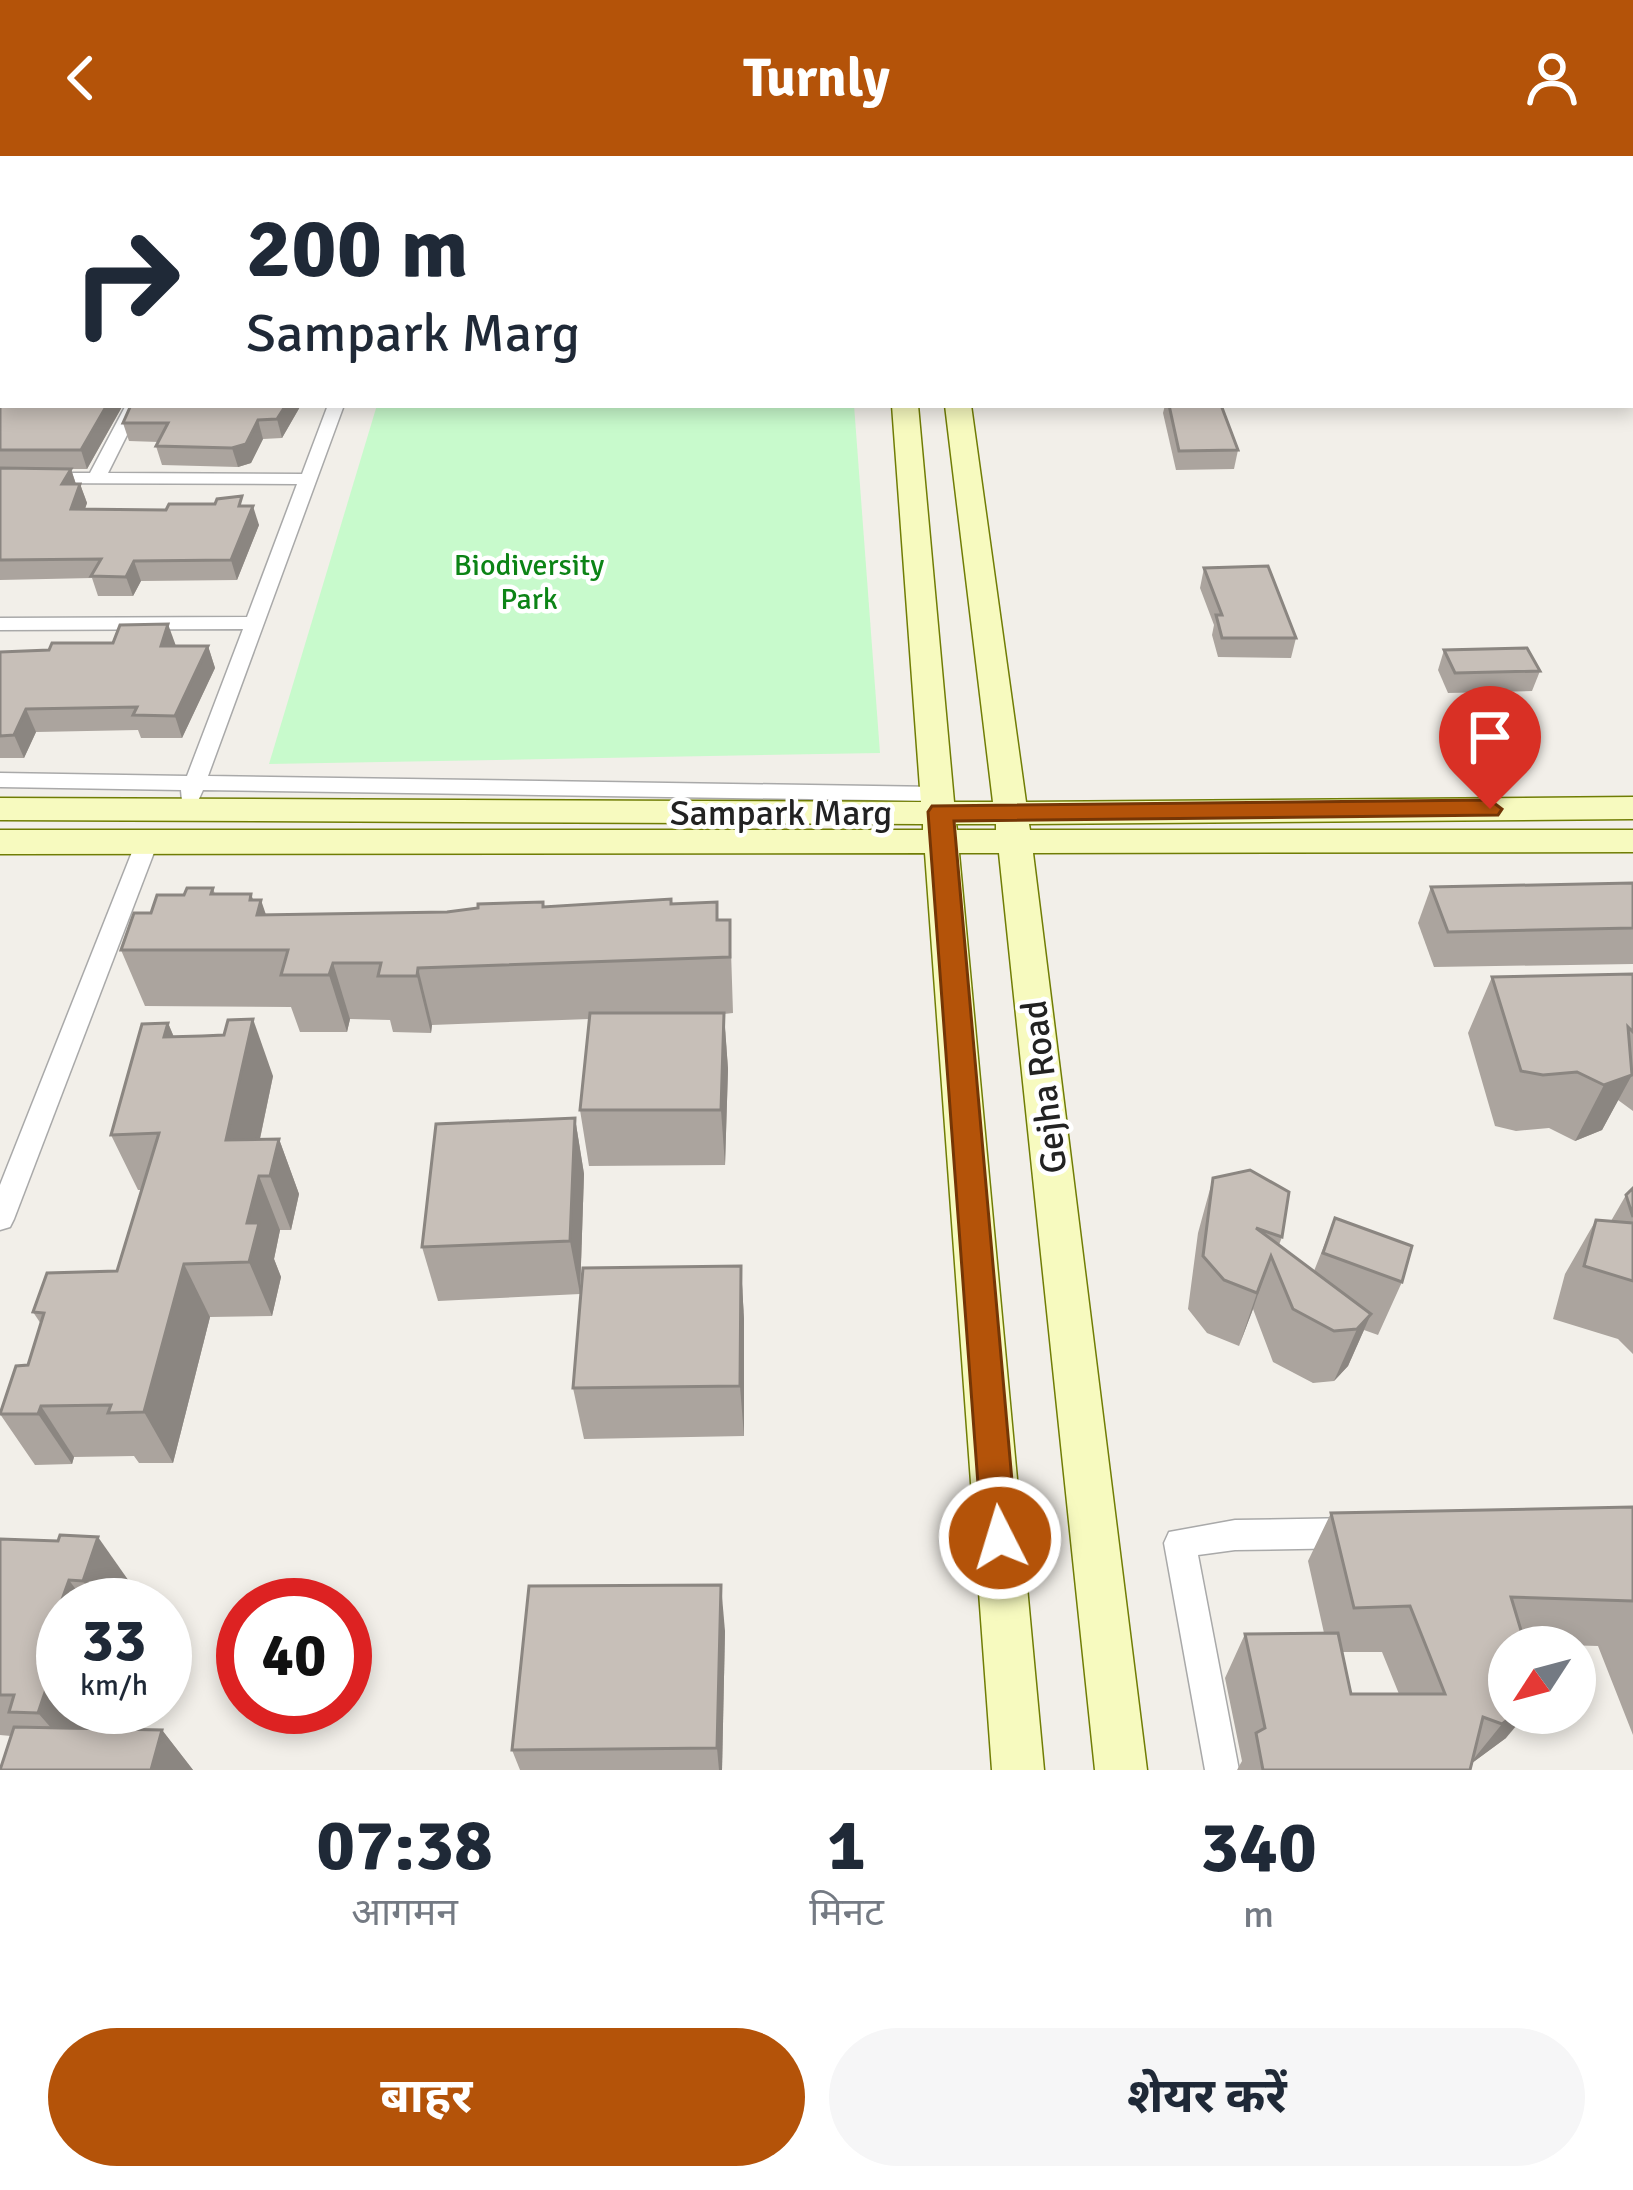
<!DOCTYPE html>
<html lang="hi">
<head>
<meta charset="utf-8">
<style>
	:root { --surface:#fff; --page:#f6f6f7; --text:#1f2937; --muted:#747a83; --accent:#b45309 }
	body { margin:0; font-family:Signika,"Noto Sans Devanagari",sans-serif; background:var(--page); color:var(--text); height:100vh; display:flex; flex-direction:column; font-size:45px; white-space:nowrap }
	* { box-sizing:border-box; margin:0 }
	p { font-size:39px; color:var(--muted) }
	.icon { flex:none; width:66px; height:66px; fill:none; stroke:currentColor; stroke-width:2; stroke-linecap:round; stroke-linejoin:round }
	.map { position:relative; height:1614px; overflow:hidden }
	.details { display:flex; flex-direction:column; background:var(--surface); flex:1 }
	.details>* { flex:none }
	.top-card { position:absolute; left:0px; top:0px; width:1635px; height:252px; box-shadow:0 6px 18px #0003; background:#fff; color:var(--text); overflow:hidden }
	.needle { width:78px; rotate:234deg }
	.controls { position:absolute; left:1488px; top:1470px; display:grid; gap:24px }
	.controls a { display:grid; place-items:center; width:108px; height:108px; border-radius:50%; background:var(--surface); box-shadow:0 6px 18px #0003; font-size:60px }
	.speed { position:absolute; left:36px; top:1422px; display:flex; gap:24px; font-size:60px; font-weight:700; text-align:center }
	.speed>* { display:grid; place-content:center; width:156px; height:156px; border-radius:50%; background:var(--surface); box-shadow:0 6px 18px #0003; line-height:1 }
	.speed small { font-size:30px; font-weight:400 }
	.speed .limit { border:18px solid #d22; background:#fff; color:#111 }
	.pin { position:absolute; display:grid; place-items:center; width:102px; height:102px; color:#fff; margin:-123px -51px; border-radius:50% 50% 50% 0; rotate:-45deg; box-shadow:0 0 12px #0007 }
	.pin .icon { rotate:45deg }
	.me { position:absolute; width:132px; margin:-66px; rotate:355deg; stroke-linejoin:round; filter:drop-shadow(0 0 9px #0008) }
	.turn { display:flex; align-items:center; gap:42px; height:252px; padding:0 48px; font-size:54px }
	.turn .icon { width:156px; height:156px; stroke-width:2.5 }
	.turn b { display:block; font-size:84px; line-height:102px }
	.eta { display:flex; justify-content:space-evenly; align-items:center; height:204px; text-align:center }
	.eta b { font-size:72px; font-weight:700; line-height:84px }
	.button { display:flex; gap:24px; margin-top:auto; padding:24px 48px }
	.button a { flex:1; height:138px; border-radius:72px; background:var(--accent); color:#fff; font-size:48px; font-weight:700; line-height:138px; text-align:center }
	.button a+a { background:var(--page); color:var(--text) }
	header { display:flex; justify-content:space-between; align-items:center; height:156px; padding:0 48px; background:var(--accent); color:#fff; font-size:54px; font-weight:700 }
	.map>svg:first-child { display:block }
	.park { fill:#c8facc }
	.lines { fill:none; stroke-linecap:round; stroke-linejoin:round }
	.street-casing { stroke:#a9a9a9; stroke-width:3 }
	.secondary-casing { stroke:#707d05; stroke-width:3 }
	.street { fill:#fff; fill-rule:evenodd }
	.secondary { fill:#f7fabf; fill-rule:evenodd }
	.wall { fill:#aba49e; fill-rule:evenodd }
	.shaded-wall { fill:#8b8681 }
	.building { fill:#c7bfb8; stroke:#8b8681; stroke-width:3 }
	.route { fill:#b45309; stroke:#753606; stroke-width:3 }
	.labels { text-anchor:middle; stroke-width:9; stroke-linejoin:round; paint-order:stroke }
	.far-park-label { font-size:30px; fill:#0c8416; stroke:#fff }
	.street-label { font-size:36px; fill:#222; stroke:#fff }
</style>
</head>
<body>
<header><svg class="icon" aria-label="back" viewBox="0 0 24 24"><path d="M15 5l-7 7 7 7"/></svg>Turnly<svg class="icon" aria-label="person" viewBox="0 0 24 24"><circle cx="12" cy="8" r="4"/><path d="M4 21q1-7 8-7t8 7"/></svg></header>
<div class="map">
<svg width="1633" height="1614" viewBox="0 0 1633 1614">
	<rect width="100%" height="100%" fill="#f2efe9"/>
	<path class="park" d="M377,249H854L880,597L269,608Z"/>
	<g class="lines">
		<defs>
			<g id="street">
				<path d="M416,0H430L415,3Z"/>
				<path d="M1302,0H1316L1318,3H1304Z"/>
				<path d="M1357,0H1371L1372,3H1358Z"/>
				<rect x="0" y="67" width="3" height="8"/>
				<rect x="1632" y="117" width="1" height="10"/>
				<path d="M3,165V178L0,179V166Z"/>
				<path d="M126,249H142L108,317L302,318L328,249H344L208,620L938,631L949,638L938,645L203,634L198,645H182L181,634L0,631V617L187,620L243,473L0,474V462L247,461L297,328L0,327V317H90Z"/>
				<path d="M147,678L158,686L14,1063L10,1071L0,1074V1029L136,686Z"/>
				<path d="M1355,1362L1366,1366L1371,1377L1366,1388L1355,1392L1235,1394L1198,1399L1239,1614H1205L1164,1387L1169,1376L1235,1364Z"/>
			</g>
			<g id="secondary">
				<rect x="872" y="0" width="20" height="3"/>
				<path d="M913,0H933L934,3H914Z"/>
				<path d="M892,249H918L954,646H993L945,249H971L1026,646L1633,641V663L1029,668L1030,674H1633V696L1033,697L1147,1614H1095L999,697H959L1044,1614H992L925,697L0,698V674H923V668L0,664V642L921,646ZM956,668H996V674H957Z"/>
			</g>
		</defs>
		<use href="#street" class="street-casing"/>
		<use href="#secondary" class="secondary-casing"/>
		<use href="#street" class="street"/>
		<use href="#secondary" class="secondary"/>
	</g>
	<g class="wall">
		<path d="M0,191L3,249H123L87,313H14H71L76,328H80L87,347L85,353L166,354L245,350L259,369L237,424L141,425L133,440H98L92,422L0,424Z"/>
		<path d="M131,249H301L282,282L263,283L251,307L238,311L162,309L156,290L159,286L129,285L123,267Z"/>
		<path d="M1165,249H1221L1238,294L1234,313L1176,314L1163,257Z"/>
		<path d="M1204,412L1296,482L1291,502L1218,501L1212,479L1214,469L1200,432Z"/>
		<path d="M176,490H208L215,512L182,582H141L138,574L36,576L24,602H0V496Z"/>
		<path d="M1444,494L1540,515L1532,535L1448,537L1438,514Z"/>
		<path d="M1633,727V808L1434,811L1418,767L1431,731Z"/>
		<path d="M213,732L215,738L254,744L266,759L447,756L543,746L544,751L672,748L718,764H730L733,857L724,858L728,913L725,1009L589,1010L580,954L589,863L432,869L431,877L393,876L390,864L350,863L347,876H300L291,851L145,850L121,794L151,757L184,739Z"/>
		<path d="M1633,818V955L1618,944L1602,974L1575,985L1549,972L1516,975L1495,970L1468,877L1492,821Z"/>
		<path d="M168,867L174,881L273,920L260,983H279L299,1038L291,1074H280L274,1103L281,1121L272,1160L210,1161L173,1307H139L134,1300L74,1301L72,1308L35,1309L0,1258L28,1209L41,1168L33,1156L117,1115L142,1034H138L111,979Z"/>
		<path d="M575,962L584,1018L580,1138L438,1145L422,1091Z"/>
		<path d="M1213,1022L1282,1081L1279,1089L1314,1115L1335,1062L1402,1126L1378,1179L1364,1174L1348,1210L1334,1225L1313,1227L1273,1206L1253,1153L1239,1190L1207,1177L1188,1153L1198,1077Z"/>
		<path d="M1633,1032V1198L1618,1183L1553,1163L1565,1118L1596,1064L1611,1065L1626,1039Z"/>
		<path d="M741,1110L744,1163V1280L584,1283L573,1232Z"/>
		<path d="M1633,1351V1579L1598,1490L1525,1488L1506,1582L1472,1607L1470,1614H1237L1242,1605L1225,1522L1245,1478L1324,1477L1308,1405L1331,1357ZM1342,1496H1382L1399,1538H1351Z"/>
		<path d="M0,1383L131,1428L124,1449H63V1551H91L84,1572L162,1574L193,1614H0L11,1580L0,1579Z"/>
		<path d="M725,1475L722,1614H520L512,1594Z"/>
	</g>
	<g class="shaded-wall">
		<path d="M107,249H123L87,313L81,294Z"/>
		<path d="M286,249H301L282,282L277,263Z"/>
		<path d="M258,264L263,283L251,307L238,311L232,292Z"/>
		<path d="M71,313L77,332L62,328Z"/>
		<path d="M80,328L87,347L78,372L71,353Z"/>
		<path d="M253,350L259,369L237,424L231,404Z"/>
		<path d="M134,405L141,425L133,440L126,421Z"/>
		<path d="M168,468L176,490H161Z"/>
		<path d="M208,490L215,512L182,582L175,560Z"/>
		<path d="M26,553L36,576L24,602L14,579Z"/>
		<path d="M251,738L258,757L261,744L278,794L250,744Z"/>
		<path d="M333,807L350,863L347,876L329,819Z"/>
		<path d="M418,812L432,869L431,877L417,820Z"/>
		<path d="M724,857L728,913L725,1009L721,954Z"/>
		<path d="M253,863L273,920L248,1039L226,984Z"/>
		<path d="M168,867L191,923L164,881Z"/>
		<path d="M1632,919L1602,974L1575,985L1604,929Z"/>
		<path d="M575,962L584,1018L580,1138L570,1085Z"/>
		<path d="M279,983L299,1038L291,1074L270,1020Z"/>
		<path d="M259,1020L280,1074L274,1103L281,1121L272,1160L249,1106L247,1067Z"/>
		<path d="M1271,1100L1253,1153L1239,1190L1257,1137Z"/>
		<path d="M184,1108L210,1161L173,1307L144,1256Z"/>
		<path d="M741,1110L744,1163V1280L740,1230Z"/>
		<path d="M1371,1158L1348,1210L1334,1225L1357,1173Z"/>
		<path d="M41,1250L74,1301L72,1308L38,1258Z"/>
		<path d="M98,1381L131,1428L124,1449H100L83,1425Z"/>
		<path d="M69,1424L87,1449H63V1551H91L75,1599L38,1557L46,1488Z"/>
		<path d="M721,1429L725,1475L722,1614H719L717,1592Z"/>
		<path d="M1517,1557H1527L1506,1582L1468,1610L1502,1568Z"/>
		<path d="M162,1574L193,1614H151Z"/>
	</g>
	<g class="building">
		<path d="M0,0H388L387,3H3V51L0,49Z"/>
		<path d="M3,186V249H107L81,294H0V191Z"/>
		<path d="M131,249H286L277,263L258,264L246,288L232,292L156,290L168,267H123Z"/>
		<path d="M1169,249H1221L1238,294L1179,295Z"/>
		<path d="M0,312L71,313L62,328H80L71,353L166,354L169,348H215L217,343L242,340L239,350H253L231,404L134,405L126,421L91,420L101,403L0,404Z"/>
		<path d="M1268,410L1296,482H1222L1216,459H1222L1204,412Z"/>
		<path d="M168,468L161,490H208L175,560L133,559L137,551L26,553L14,579L0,580V496L49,494L52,487H113L120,469Z"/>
		<path d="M1527,492L1540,515L1455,517L1444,494Z"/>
		<path d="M1633,727V772L1448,776L1431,731Z"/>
		<path d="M187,732H213L211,738H251L250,744H261L257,759L447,756L478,752V748L543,746V751L671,743V748L717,746V764H730V801L418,812L417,820H378L381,807H333L329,819H281L288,794H121L134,757H151L157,739H184Z"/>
		<path d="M1633,818V876L1628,871L1632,919L1604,929L1577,916L1543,919L1521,915L1492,821Z"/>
		<path d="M590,857H724L721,954H580Z"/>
		<path d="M253,863L226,984L279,983L270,1020H259L247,1067H259L249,1106L184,1108L144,1256L108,1257L111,1249L41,1250L38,1258H0L16,1210L28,1209L44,1157L33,1156L47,1117L117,1115L159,977L111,979L142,868L168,867L164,881L202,880L224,879L228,864Z"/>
		<path d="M575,962L570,1085L422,1091L436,968Z"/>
		<path d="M1250,1014L1289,1036L1282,1081L1256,1072L1371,1158L1357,1173L1334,1175L1293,1153L1271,1100L1257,1137L1224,1124L1203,1100L1213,1022Z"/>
		<path d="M1633,1032V1061L1626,1039Z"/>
		<path d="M1335,1062L1412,1090L1402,1126L1323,1097Z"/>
		<path d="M1596,1064L1633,1067V1125L1584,1110Z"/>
		<path d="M741,1110L740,1230L573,1232L583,1112Z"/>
		<path d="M1633,1351V1445L1511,1441L1526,1491H1509V1557H1517L1502,1568L1483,1561L1470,1614H1263L1256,1577L1265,1572L1245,1478L1338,1477L1351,1538H1445L1410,1450L1354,1452L1331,1357Z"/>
		<path d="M60,1379L98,1381L83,1425L69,1424L46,1488L61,1489L38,1557L9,1556L14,1539H0V1383L58,1385Z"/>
		<path d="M721,1429L717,1592L512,1594L529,1430Z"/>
		<path d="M14,1571L162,1574L151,1614H0Z"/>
	</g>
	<path class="route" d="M1490,644L1502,653L1498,659L954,665L1017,1382L1012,1394L1000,1399L987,1394L982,1382L928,656L932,650Z"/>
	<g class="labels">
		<g class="far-park-label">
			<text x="529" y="419">Biodiversity<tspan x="529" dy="34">Park</tspan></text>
		</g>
		<g class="street-label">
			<text x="781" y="669">Sampark Marg</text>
			<text transform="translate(1043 931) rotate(-97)" y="13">Gejha Road</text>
		</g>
	</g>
</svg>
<div class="controls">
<a><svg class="needle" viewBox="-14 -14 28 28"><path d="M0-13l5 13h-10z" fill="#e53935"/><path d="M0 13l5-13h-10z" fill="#747a83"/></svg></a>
</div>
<div class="speed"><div>33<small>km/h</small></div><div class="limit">40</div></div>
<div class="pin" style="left:1490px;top:653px;background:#d93025"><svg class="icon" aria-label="arrive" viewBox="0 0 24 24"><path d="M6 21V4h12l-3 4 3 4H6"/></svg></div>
<svg class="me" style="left:1000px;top:1382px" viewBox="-20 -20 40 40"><circle r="17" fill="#b45309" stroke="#fff" stroke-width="3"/><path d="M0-11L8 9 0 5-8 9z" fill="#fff"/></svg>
<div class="top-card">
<div class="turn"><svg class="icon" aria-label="right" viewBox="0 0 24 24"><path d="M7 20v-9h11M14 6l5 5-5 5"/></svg><div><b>200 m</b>Sampark Marg</div></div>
</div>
</div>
<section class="details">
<div class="eta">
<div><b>07:38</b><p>आगमन</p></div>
<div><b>1</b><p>मिनट</p></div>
<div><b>340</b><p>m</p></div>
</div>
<div class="button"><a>बाहर</a><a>शेयर करें</a></div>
</section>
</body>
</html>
